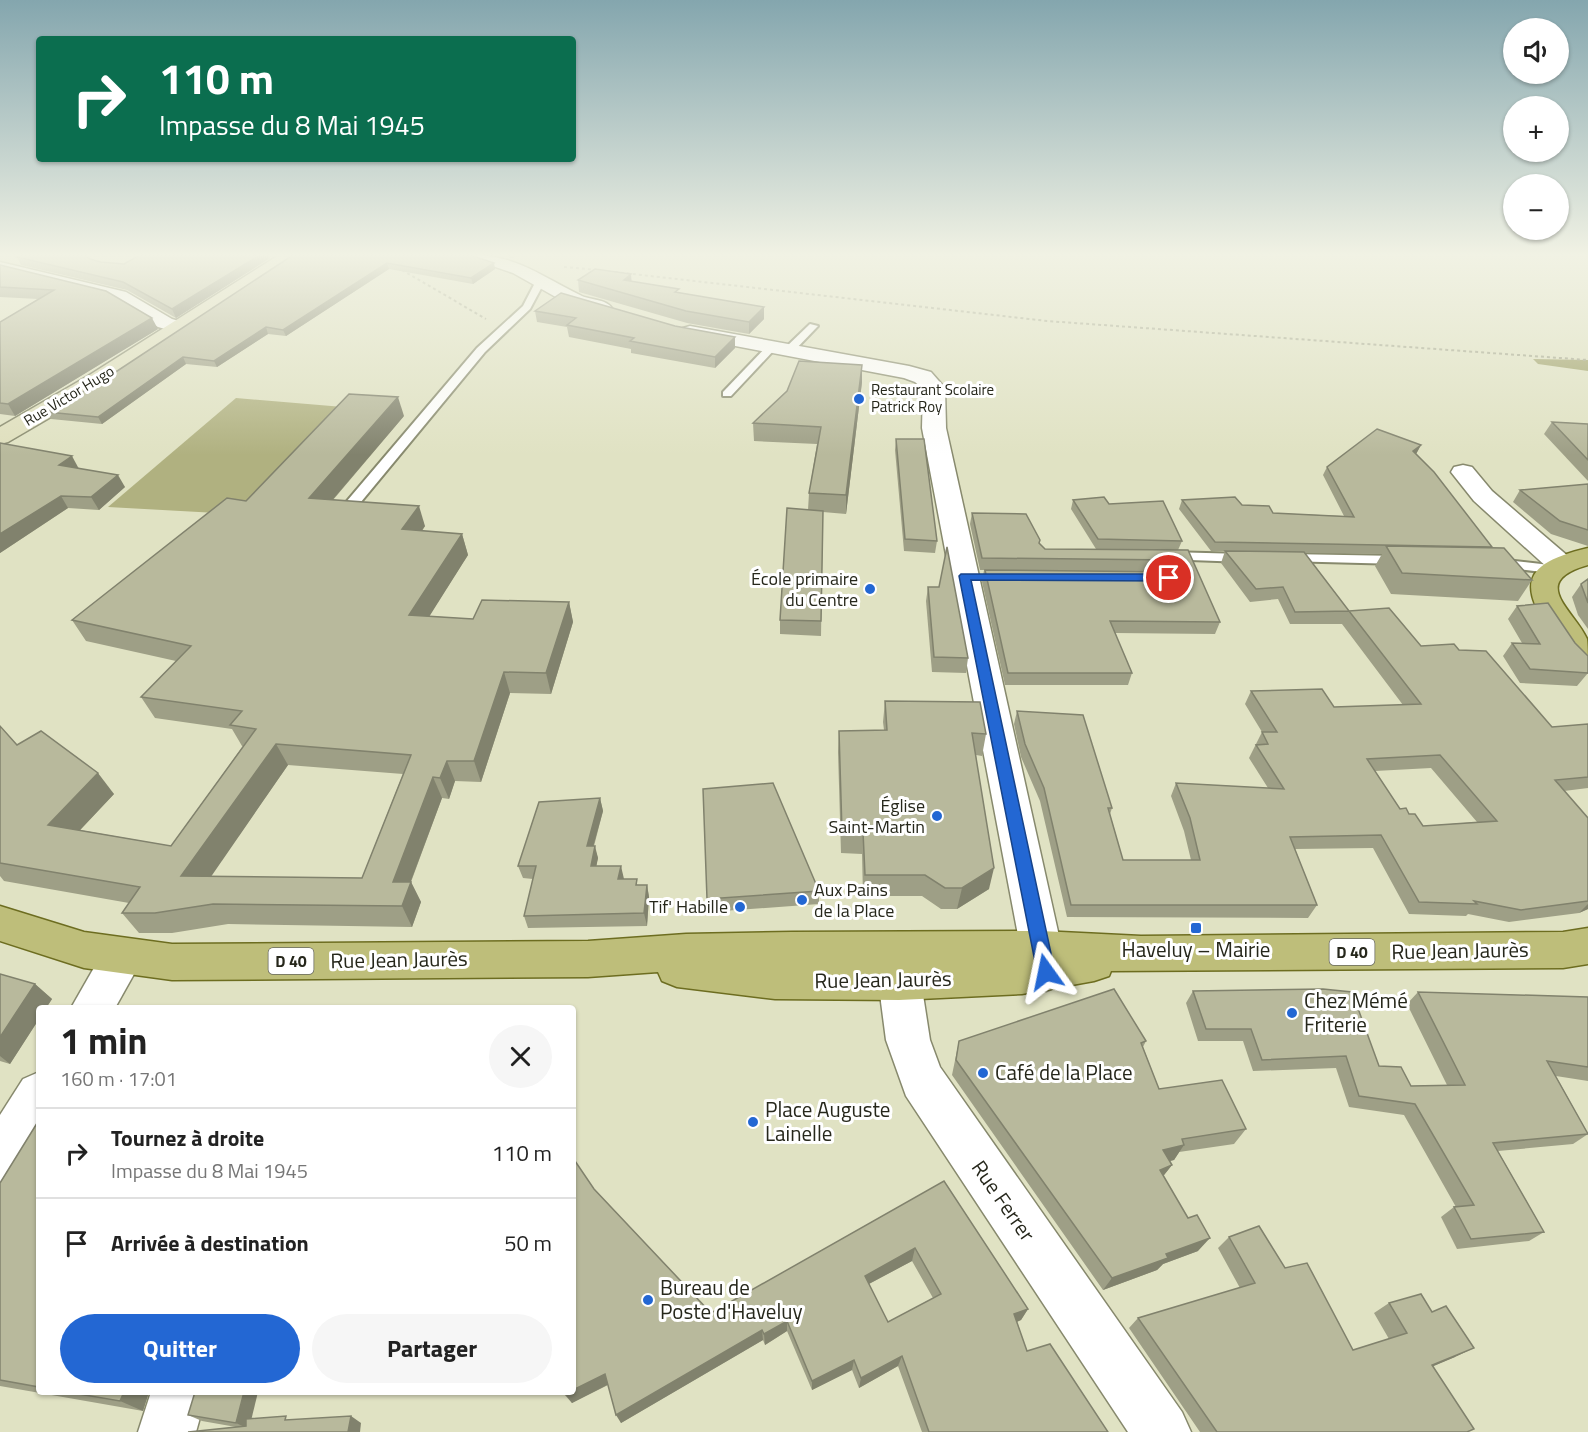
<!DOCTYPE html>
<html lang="fr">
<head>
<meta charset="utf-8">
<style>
	:root { --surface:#fff; --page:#f6f6f6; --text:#222; --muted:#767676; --line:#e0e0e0; --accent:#2367d3 }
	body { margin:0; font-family:"Titillium Web",sans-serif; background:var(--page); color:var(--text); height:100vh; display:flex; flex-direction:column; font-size:22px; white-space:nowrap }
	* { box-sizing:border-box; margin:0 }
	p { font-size:20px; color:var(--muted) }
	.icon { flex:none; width:33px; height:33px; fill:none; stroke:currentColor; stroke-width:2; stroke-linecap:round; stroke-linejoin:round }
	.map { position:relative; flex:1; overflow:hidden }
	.sheet { position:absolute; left:36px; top:1005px; width:540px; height:390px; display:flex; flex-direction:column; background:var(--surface); border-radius:6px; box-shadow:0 2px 4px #0004 }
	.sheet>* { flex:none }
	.banner { position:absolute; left:36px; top:36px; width:540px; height:126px; border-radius:6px; box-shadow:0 2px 4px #0004; background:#0b6e4f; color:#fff; overflow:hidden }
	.buttons { position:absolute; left:1503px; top:18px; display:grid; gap:12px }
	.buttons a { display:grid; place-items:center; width:66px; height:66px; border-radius:50%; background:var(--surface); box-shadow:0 2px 4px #0004; font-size:30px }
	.pin { position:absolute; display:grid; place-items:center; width:51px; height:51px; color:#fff; margin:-26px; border:3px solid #fff; border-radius:50%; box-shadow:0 2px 6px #0007 }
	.me { position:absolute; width:66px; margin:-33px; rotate:348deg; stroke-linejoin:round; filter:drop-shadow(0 0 4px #0008) }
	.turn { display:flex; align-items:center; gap:21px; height:126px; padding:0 24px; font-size:27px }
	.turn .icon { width:78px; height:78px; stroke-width:2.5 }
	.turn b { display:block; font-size:42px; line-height:51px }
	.round { display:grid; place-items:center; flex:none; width:63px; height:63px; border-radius:32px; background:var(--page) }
	.head { display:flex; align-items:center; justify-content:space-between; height:102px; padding:0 24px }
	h1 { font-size:36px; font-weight:700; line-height:45px }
	.action { display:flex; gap:12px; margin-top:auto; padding:12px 24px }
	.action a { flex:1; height:69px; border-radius:36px; background:var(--accent); color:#fff; font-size:24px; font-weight:700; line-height:69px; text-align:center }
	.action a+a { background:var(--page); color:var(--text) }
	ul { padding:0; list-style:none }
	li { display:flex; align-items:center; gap:18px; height:90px; padding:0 24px; border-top:2px solid var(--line) }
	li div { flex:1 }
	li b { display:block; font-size:22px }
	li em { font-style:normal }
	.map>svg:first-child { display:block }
	.green { fill:#b0b180 }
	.forest { fill:#9c9e65 }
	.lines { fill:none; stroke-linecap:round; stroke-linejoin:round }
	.lane-casing { stroke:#87896d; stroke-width:4 }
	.street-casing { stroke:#87896d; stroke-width:3 }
	.secondary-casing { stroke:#87896d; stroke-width:3 }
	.primary-casing { stroke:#6d6d20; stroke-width:3 }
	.path { stroke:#a2a48b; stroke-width:2; stroke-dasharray:3 3; stroke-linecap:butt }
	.lane { fill:#fff; fill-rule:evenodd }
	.street { fill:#fff; fill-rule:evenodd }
	.secondary { fill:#dfdfbd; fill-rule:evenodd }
	.primary { fill:#bebe7a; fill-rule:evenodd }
	.wall { fill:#9e9f86; fill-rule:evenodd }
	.shaded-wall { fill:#81826d }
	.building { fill:#b8b99c; stroke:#81826d; stroke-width:1.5; fill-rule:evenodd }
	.route { fill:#2367d3; stroke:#174389; stroke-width:1.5 }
	.poi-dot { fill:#2367d3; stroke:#fff; stroke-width:2 }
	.labels { text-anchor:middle; stroke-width:6; stroke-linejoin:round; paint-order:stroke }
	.far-poi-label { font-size:15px; fill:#26271b; stroke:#fff; text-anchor:start }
	.far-street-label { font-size:15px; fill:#26271b; stroke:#fff }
	.shield { fill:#fff; stroke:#67685f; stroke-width:1.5 }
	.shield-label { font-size:16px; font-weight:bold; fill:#26271b }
	.poi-label { font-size:18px; fill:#26271b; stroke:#fff; text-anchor:end }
	.near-poi-label { font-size:21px; fill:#26271b; stroke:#fff; text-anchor:start }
	.near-street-label { font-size:21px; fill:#26271b; stroke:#fff }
</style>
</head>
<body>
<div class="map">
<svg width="1588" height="1432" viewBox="0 0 1588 1432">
	<rect width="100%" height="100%" fill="#e0e2c3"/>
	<path class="green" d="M236,398L355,408L235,514L108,507Z"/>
	<path class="forest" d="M1533,359L1588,360V371L1538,364Z"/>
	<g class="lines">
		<defs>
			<g id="lane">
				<path d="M537,279L545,281L530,309L485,352L351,514H341V508L477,348L523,306Z"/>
				<path d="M810,324L818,326L792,353H784V349Z"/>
				<path d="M767,346L776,348L731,396H723V392Z"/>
				<path d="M1168,552L1244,554L1251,558L1244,562L1163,559V553Z"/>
				<path d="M1288,554L1400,556L1407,560L1400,564L1283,561V555Z"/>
				<path d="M1497,559L1550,565L1557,569L1550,573L1492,566L1490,563Z"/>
			</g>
			<g id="street">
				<path d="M469,255C516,254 542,277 582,296C591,300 606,299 612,308L602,314L570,305L513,273L472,259Z"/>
				<path d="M0,262L126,292L172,319L186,323L189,327L186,331L179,333L158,327L112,300L0,272Z"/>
				<path d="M690,326L909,366L931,372L945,388L946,428L1067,972L1061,985L1046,991L1031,985L1025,972L922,428L923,389L915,382L904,378L683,336L680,332L683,328Z"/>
				<path d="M1463,465L1472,467L1492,491L1569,557L1573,563L1569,569L1559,571L1549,569L1474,501L1451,472L1454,467Z"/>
				<path d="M896,938L911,943L917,956L930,1040L940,1067L1182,1412L1191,1432H1128L906,1096L886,1040L875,956L881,943Z"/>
				<path d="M122,940L137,945L143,958L115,1008H71L107,945Z"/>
				<path d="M39,1072V1139L17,1176L0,1183V1115L23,1079Z"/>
				<path d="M151,1392H207L196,1432H138Z"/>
			</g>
			<path id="secondary" d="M279,255H300L104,386L8,442L0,444V427L88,376Z"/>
			<g id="primary">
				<path d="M1588,548V565C1527,582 1575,611 1587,639C1588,647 1588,663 1588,672C1572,668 1566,654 1556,640C1517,585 1521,564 1588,548Z"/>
				<path d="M0,906L84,932L172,944L588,941L686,934L792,932L1041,931L1141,936L1563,932L1588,928V964L1563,968L1111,971L1109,976L1094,981L1022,994L899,1000L775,999L677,987L662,981L658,972L588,977L172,980L84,968L0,941Z"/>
			</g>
		</defs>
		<use href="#lane" class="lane-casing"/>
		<use href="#street" class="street-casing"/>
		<use href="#secondary" class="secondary-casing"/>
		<use href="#primary" class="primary-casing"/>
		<g class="path">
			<path d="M564,267L598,270"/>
			<path d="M402,270L486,319"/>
			<path d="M615,272L1047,321L1588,360"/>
		</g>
		<use href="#lane" class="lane"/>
		<use href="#street" class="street"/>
		<use href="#secondary" class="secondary"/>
		<use href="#primary" class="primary"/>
	</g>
	<g class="wall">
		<path d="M293,255L495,269L473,284L389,269L286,336L268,334L217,367L186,364L102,424L51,419L47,412L102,381Z"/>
		<path d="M502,255H518L512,258Z"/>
		<path d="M17,257L90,259L101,262L124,264L270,258L176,318L127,290L21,265Z"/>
		<path d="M0,265L158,329L15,416L0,414V322L38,299L0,297Z"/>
		<path d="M578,280L631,281L680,293L764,307V319L749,334L687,323L579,292Z"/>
		<path d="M535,311L735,348L715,368L631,353V349L569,337L567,327L537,322Z"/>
		<path d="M862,365V382L846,514L823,512L821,636L780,634V620L808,510L809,493L817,444L754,441L753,423Z"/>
		<path d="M404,416L333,500L425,526L422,531L462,534L468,555L429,616L473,619L569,602L573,622L551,694L510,693L481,782L455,781L449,799L442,798L411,882L421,902L412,927L228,924L172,933H139L122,913L129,903L4,881L0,876V726L17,745L114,794L80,830L171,846L243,746H242L232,729L155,718L141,697L176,661L86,641L72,620L246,501ZM288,765L403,774L362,878L210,877Z"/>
		<path d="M1552,422L1588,424V481L1544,434Z"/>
		<path d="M896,439L937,541L935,553L904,551L895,450Z"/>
		<path d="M0,443L79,468L125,487L99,510L68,508L0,553Z"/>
		<path d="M1421,445L1416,454L1491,548L1532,580L1518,601L1391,594L1375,566L1382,554L1305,553L1349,611L1421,646L1459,650L1552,727L1588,724V788L1564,791L1588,818V909L1579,913L1509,922L1468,914L1466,916L1409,914L1373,848L1295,849L1317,905L1308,918L1067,917L1040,801L1021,757L1014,724L1017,711L1112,808L1110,814L1123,860H1191L1184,831L1171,796L1176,783L1268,788L1249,758L1262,732L1245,704L1251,691L1334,707L1403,705L1342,624H1290L1278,599L1250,602L1221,563L1225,551H1211L1179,509L1182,500L1242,505L1273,513L1344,516L1323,475L1327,467ZM1431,768L1477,822L1423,826L1409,814L1400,809L1375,771Z"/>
		<path d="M1588,484V546L1551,534L1513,502L1520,490Z"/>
		<path d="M1073,500L1109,504L1182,541L1178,550L1220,622L1215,634L1115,633L1132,673L1128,685H1005L982,582L984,570H980L970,524L972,513L1040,540L1039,544L1045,549L1178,550L1096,549L1071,509ZM1061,571L1169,572H1170Z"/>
		<path d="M1588,579V629L1578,615L1572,597L1581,584Z"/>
		<path d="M928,587L968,658L966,673L932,672L926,601Z"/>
		<path d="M1517,606L1575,643L1588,673L1577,686L1520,683L1503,656L1512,643H1522L1508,619Z"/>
		<path d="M885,701L986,734L982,756L976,755L989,889L957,909H941L922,896H863L862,854L841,853L838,752L839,731L884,730L883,722Z"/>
		<path d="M600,798L603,811L594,846L598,858L596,866L624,879L638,885H647L649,897L647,926L528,928L524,916L533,879L523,878L518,866Z"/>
		<path d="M819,891V904L709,912L707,899Z"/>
		<path d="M0,974L35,984L52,999L10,1064L0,1061Z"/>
		<path d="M1193,991L1379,1066L1411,1086L1447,1085L1407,1004L1418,992L1588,997V1081L1556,1076L1588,1134L1573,1144L1498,1151L1544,1232L1529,1241L1457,1249L1441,1217L1454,1207H1456L1404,1115L1349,1107L1336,1068L1253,1071L1243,1041H1198L1186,1003Z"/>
		<path d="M959,1041H1146L1143,1047L1159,1089L1246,1129L1234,1144L1179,1152L1174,1160L1169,1161L1172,1165L1163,1176L1198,1251L1163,1264L1157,1270L1103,1290L952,1075Z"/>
		<path d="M39,1120V1392H149L143,1411L0,1386V1183Z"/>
		<path d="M944,1181L1028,1309L1021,1320L1017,1322L1027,1351L1108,1432H922L898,1366L859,1388L852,1370L812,1390L787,1331L765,1345L763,1340L621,1423L608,1385L572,1403L562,1392H573L594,1189L711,1313ZM912,1261L933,1298L888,1322L869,1284Z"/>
		<path d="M1229,1237L1285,1268L1353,1350L1389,1339L1374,1313L1389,1303L1455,1357L1433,1366L1467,1432H1200L1129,1328L1138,1318L1240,1288L1218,1248Z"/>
		<path d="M188,1415L252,1419L361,1423L236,1427L202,1421Z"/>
	</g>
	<g class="shaded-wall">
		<path d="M260,255H269L270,258L176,318L172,309Z"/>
		<path d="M387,263L389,269L286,336L283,330Z"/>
		<path d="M494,263L495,269L473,284L471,278Z"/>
		<path d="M631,274L632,286L624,280Z"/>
		<path d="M764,307V319L749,334V322Z"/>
		<path d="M152,318L158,329L15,416L8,404Z"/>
		<path d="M266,327L268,334L217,367L214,361Z"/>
		<path d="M735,337V348L715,368V357Z"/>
		<path d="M183,357L186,364L102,424L98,417Z"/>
		<path d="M862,365V382L846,514V495Z"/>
		<path d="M398,397L404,416L317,518L309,498Z"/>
		<path d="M1421,445L1416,454L1413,451Z"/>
		<path d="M72,456L79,469L59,465Z"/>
		<path d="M118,475L125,487L99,510L91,497Z"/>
		<path d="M61,496L68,508L0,553V534Z"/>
		<path d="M419,506L425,526L408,550L402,529Z"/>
		<path d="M462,534L468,555L417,636L409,615Z"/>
		<path d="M569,602L573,622L551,694L546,673Z"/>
		<path d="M504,672L510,693L481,782L474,761Z"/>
		<path d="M276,744L288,765L197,897L181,876Z"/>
		<path d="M447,761L455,781L449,799L440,778Z"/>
		<path d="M98,773L114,794L66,845L48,825Z"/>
		<path d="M433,777L442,798L403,902L393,882Z"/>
		<path d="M600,798L603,811L590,858L587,846Z"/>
		<path d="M595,846L598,858L594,878L591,866Z"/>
		<path d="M621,866L624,879L621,892L618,879Z"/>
		<path d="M994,868L989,889L957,909L962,888Z"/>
		<path d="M411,882L421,902L412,927L402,906Z"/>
		<path d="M647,885L649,897L647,926L644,913Z"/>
		<path d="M1588,904V909L1579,913Z"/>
		<path d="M35,984L52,999L46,1008H39V1019L10,1064L0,1056V1037Z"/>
		<path d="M1184,1145L1174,1160L1153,1165L1163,1150Z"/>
		<path d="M1172,1165L1161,1179L1160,1170Z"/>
		<path d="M1210,1238L1198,1251L1163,1264L1157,1270L1103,1290L1112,1278L1166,1254Z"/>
		<path d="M915,1248L912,1261L863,1287L865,1276Z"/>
		<path d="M1028,1309L1021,1320L1008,1325L1014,1314Z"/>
		<path d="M787,1321V1331L765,1345L764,1334Z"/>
		<path d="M762,1330L763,1340L621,1423L616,1415Z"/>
		<path d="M1474,1348L1455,1357L1415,1374L1432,1365Z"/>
		<path d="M902,1356L898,1366L859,1388L861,1378Z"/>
		<path d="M854,1360L852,1370L812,1390V1381Z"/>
		<path d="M605,1374L611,1383L572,1403L565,1394L569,1392H573V1390Z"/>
		<path d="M124,1392H149L143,1411L120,1401Z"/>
		<path d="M244,1392H258L249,1429L236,1423Z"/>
		<path d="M351,1416L361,1423L360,1432H348Z"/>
	</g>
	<g class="building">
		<path d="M21,255H84L90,259L101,262L124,264L140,255H228L244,256L246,255H260L172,309L123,282L17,257Z"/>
		<path d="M293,255H470L494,263L471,278L387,263L283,330L266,327L214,361L183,357L98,417L47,412L102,381Z"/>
		<path d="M0,265L106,291L152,318L8,404L0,403V322L54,290L0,287Z"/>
		<path d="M595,269L631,274L624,280L679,289L675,292L764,307L749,322L686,311L578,280Z"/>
		<path d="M561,293L675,326L735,337L715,357L630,341L634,338L567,325L576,318L535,311Z"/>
		<path d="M799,361L862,365L846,495L809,493L821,427L753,423L787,391Z"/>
		<path d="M349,394L398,397L309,498L419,506L402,529L462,534L409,615L473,619L482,600L569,602L546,673L504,672L474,761H447L440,778L433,777L393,882H411L402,906L213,904L155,913H122L140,887L0,863V726L17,745L41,731L98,773L48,825L171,846L256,729L230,725L242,711L141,697L191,646L72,620L227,498L246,501ZM276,744L411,755L362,878L181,876Z"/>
		<path d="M1552,422L1588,424V460Z"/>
		<path d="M1377,429L1421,445L1413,451L1434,472L1492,547L1215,542L1182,500L1235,497L1242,505L1269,506L1273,513L1354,517L1327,467Z"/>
		<path d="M896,439H924L937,541L905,539Z"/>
		<path d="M0,443L72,456L59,465L118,475L91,497L61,496L0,534Z"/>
		<path d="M1588,484V530L1560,521L1520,490Z"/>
		<path d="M1104,497L1109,504L1163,501L1182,541L1098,539L1073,500Z"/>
		<path d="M787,508L823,511L821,621L780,620Z"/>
		<path d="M972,513L1026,514L1040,540L1039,543L1045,549L1188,550L1220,622L1110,621L1132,673H1008L985,570L1173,572L1181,568V564L1173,560L982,558Z"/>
		<path d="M1386,546L1504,548L1532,580L1402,573Z"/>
		<path d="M947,547L968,658L934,657L928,587H939Z"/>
		<path d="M1225,551L1304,552L1349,611L1389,608L1421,646L1454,644L1459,650L1486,651L1552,727L1588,724V777L1555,780L1588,818V901L1521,910L1474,901L1477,904L1419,902L1381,835L1290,837L1317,905H1071L1044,788L1025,744L1017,711L1083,715L1112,808H1108L1123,860H1200L1190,818L1176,783L1284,789L1256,745L1268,744L1262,732H1277L1251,691L1322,689L1334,707L1421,704L1349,611L1295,612L1283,587L1256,589ZM1440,755L1497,821L1423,826L1415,814H1409L1406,808L1400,809L1367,759Z"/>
		<path d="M1588,579V603L1581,584Z"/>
		<path d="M1548,603L1575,643L1588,656V673L1530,669L1512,643L1540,644L1517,606Z"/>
		<path d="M885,701L980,702L986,734L972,733L994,868L962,888H945L925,875H865L863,832H842L839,731L887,730Z"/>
		<path d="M773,783L819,891L707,899L703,789Z"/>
		<path d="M600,798L587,846H595L591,866H621L618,879H637L636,885H647L644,913L524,916L536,866H518L539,802Z"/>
		<path d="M0,974L35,984L0,1037Z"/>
		<path d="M1114,989L1146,1041L1141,1043L1159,1089L1222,1080L1246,1129L1182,1139L1184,1145L1163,1150L1172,1165L1160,1170L1188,1218L1197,1215L1210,1238L1166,1254L1168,1258L1112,1278L956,1060L959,1041Z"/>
		<path d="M1323,989L1352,992L1379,1066L1401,1067L1411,1086L1465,1085L1418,992L1588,997V1067L1547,1061L1588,1134L1493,1143L1544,1232L1471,1239L1454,1207L1474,1205L1415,1104L1359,1096L1346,1056L1262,1060L1251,1029H1206L1193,991Z"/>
		<path d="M123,1007L238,1008H120Z"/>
		<path d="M39,1120V1387L0,1380V1183Z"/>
		<path d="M573,1158L594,1189L711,1313L944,1181L1028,1309L1014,1314L1027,1351L1050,1344L1108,1432H929L902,1356L861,1378L854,1360L812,1381L787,1321L764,1334L762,1330L616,1415L605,1374L573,1390ZM915,1248L941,1294L888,1322L865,1276Z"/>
		<path d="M1259,1226L1285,1268L1307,1263L1353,1350L1407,1333L1389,1303L1421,1294L1432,1312L1446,1306L1474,1348L1432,1365L1474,1429L1467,1432H1217L1138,1318L1255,1283L1229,1237Z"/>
		<path d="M67,1392H124L120,1401Z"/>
		<path d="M195,1392H244L236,1423L188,1415Z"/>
		<path d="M286,1416L285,1420L351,1416L348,1432H188L246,1426V1419Z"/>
	</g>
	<linearGradient id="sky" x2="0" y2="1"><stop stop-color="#84a6ae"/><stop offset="0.56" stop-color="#f1f2e4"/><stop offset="1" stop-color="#f1f2e4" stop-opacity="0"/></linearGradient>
	<rect width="1588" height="455" fill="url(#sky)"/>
	<path class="route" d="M961,574H1169L1175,578L1169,581L971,580L1055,972L1052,978L1046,980L1040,978L1037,972L959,576Z"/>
	<g class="poi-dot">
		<circle cx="859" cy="399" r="6"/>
		<circle cx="870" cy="589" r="6"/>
		<circle cx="937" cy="816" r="6"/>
		<circle cx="802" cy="900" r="6"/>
		<circle cx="740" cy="907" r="6"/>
		<rect x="1190" y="922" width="12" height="12" rx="3"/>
		<circle cx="1292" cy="1013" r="6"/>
		<circle cx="983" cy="1073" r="6"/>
		<circle cx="753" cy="1122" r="6"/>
		<circle cx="648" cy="1300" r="6"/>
	</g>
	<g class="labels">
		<g class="far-poi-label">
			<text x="871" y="395">Restaurant Scolaire<tspan x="871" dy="17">Patrick Roy</tspan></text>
		</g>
		<g class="far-street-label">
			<text transform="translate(69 396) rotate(-31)" y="5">Rue Victor Hugo</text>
		</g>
		<g class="shield">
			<rect x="1329.5" y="939" width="45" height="26" rx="4.5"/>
			<rect x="268.5" y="948" width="45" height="26" rx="4.5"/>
		</g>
		<g class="shield-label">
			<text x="1352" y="958">D 40</text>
			<text x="291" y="967">D 40</text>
		</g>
		<g class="poi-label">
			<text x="858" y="585">École primaire<tspan x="858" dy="21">du Centre</tspan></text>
			<text x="925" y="812">Église<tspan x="925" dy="21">Saint-Martin</tspan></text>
			<text x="814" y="896" text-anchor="start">Aux Pains<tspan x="814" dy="21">de la Place</tspan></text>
			<text x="728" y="913">Tif' Habille</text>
		</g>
		<g class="near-poi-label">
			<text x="1196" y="957" text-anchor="middle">Haveluy – Mairie</text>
			<text x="1304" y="1008">Chez Mémé<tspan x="1304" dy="24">Friterie</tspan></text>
			<text x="995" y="1080">Café de la Place</text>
			<text x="765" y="1117">Place Auguste<tspan x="765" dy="24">Lainelle</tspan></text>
			<text x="660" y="1295">Bureau de<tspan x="660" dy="24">Poste d'Haveluy</tspan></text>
		</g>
		<g class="near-street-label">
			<text transform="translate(1460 951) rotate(-1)" y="7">Rue Jean Jaurès</text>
			<text transform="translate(399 960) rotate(-1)" y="7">Rue Jean Jaurès</text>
			<text transform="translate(883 980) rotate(-1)" y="7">Rue Jean Jaurès</text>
			<text transform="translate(1003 1201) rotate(55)" y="7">Rue Ferrer</text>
		</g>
	</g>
</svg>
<div class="buttons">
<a><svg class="icon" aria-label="sound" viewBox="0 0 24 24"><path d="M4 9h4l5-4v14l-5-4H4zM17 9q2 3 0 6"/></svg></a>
<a>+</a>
<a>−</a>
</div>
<div class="pin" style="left:1169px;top:578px;background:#d93025"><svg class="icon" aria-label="arrive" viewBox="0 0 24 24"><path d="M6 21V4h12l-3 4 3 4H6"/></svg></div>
<svg class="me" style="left:1046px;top:972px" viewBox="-20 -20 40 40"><path d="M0-17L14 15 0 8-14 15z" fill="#2367d3" stroke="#fff" stroke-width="4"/></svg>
<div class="banner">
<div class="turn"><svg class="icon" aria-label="right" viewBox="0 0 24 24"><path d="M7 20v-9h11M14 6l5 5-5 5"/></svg><div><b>110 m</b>Impasse du 8 Mai 1945</div></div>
</div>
<section class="sheet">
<div class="head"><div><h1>1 min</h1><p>160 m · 17:01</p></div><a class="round"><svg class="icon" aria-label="close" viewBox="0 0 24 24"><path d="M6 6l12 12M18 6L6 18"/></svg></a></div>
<ul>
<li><svg class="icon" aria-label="right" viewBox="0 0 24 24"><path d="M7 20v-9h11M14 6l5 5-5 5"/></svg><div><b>Tournez à droite</b><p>Impasse du 8 Mai 1945</p></div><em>110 m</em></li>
<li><svg class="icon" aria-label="arrive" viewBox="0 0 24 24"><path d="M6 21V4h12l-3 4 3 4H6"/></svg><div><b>Arrivée à destination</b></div><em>50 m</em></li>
</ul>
<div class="action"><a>Quitter</a><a>Partager</a></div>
</section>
</div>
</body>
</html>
